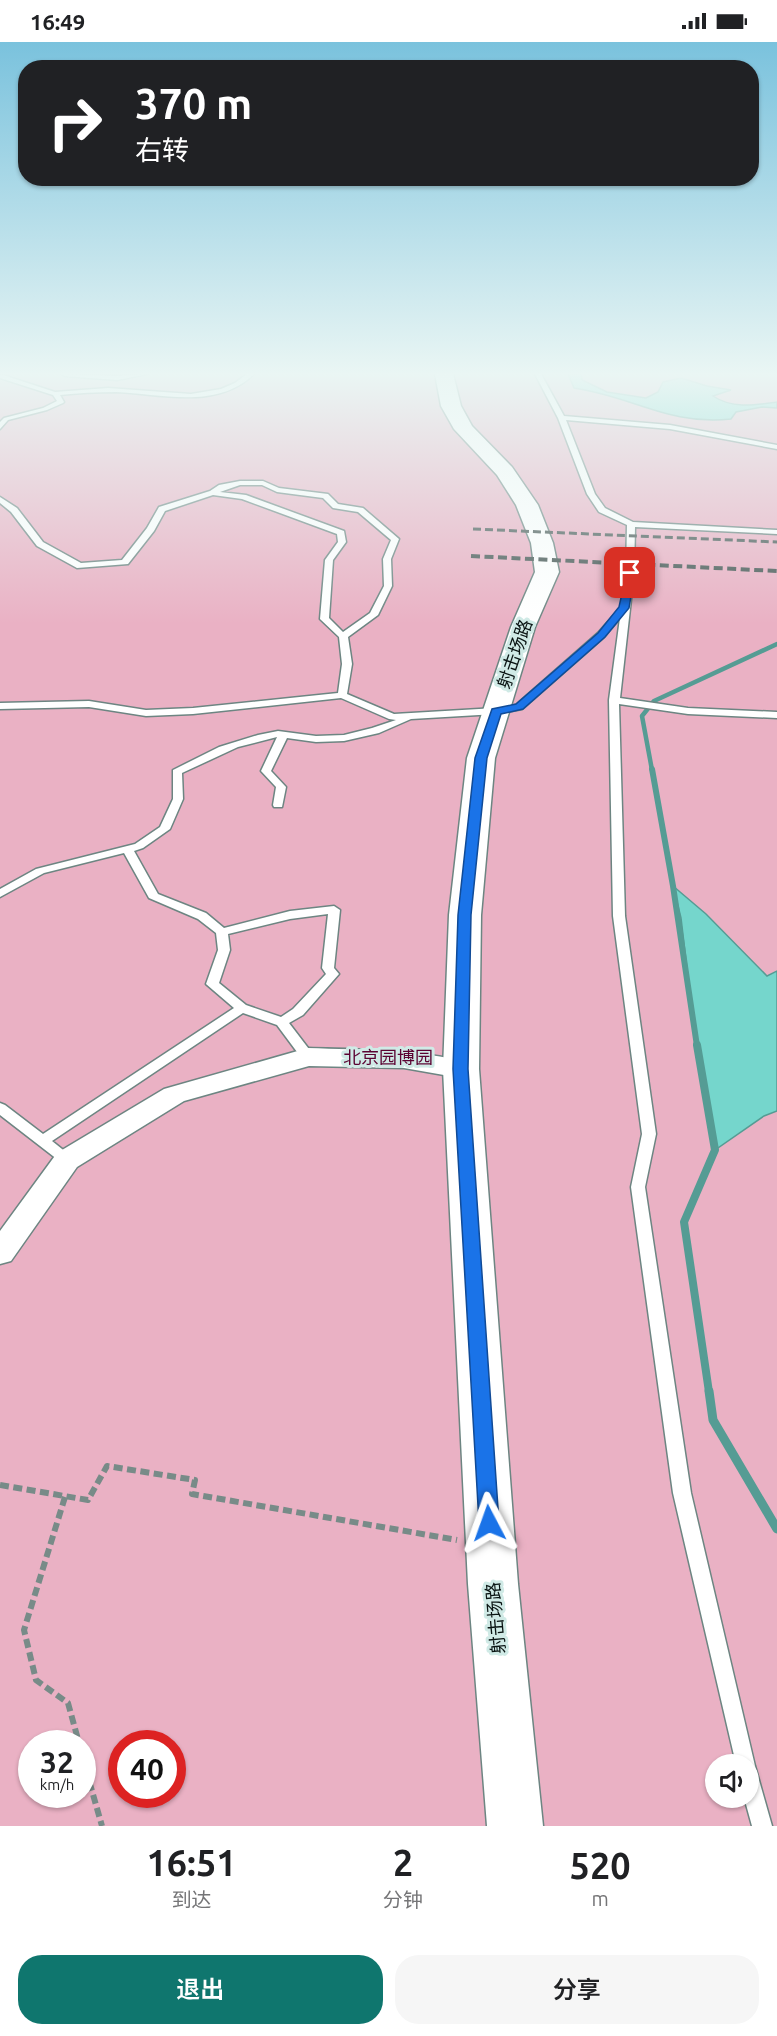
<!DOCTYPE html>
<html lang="zh">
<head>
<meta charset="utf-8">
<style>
	:root { --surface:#fff; --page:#f6f6f6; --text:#202124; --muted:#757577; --accent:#0f766e }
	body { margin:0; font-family:Ubuntu,"Noto Sans SC",sans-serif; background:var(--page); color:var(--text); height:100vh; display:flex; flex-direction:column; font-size:22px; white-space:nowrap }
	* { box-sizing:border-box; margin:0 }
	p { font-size:20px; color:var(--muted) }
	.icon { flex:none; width:33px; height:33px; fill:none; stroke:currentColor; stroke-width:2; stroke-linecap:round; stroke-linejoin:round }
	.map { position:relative; height:1784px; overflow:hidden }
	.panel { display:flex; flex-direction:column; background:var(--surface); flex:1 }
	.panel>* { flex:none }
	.guide { position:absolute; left:18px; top:18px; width:741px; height:126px; border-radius:24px; box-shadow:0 2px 4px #0004; background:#202124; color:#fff; overflow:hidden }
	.controls { position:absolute; left:705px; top:1712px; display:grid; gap:12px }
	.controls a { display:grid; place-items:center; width:54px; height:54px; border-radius:50%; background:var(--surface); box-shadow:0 2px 4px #0004; font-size:30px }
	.speed { position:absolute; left:18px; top:1688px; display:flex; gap:12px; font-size:30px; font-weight:700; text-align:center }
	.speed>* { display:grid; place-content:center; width:78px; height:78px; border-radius:50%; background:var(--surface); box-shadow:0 2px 4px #0004; line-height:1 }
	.speed small { font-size:15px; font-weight:400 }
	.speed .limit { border:9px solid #d22; background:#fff; color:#111 }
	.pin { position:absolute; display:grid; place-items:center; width:51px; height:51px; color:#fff; margin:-26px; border-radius:12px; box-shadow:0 3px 9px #0006 }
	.me { position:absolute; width:66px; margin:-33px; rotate:356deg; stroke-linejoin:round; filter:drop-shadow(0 0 4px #0008) }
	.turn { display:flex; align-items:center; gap:21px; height:126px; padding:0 18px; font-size:27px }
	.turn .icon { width:78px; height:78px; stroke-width:2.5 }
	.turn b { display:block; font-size:42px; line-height:51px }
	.eta { display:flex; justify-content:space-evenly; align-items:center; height:102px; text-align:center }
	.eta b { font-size:36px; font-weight:600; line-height:42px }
	.button { display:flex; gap:12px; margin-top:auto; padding:12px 18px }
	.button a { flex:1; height:69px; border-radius:24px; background:var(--accent); color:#fff; font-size:24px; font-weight:600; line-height:69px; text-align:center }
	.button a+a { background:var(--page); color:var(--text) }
	.status { display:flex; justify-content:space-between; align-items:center; height:42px; padding:0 30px; background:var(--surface); direction:ltr }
	.status svg { height:16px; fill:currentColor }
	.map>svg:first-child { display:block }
	.green { fill:#eab1c4; fill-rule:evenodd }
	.water { fill:#75d6cc; stroke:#559c94; stroke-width:1.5 }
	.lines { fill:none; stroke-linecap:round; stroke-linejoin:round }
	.stream-far3 { stroke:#559c94; stroke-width:4.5 }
	.stream-far2 { stroke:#559c94; stroke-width:6 }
	.stream-far1 { stroke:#559c94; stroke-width:8 }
	.stream { stroke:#559c94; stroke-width:9 }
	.lane-casing { stroke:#6d8582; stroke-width:3 }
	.street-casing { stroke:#6d8582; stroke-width:3 }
	.secondary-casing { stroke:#6d8582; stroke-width:3 }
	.path { stroke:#788b88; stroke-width:6; stroke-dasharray:9 4.5; stroke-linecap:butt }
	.lane { fill:#fff; fill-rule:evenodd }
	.street { fill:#fff; fill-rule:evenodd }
	.secondary { fill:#fff; fill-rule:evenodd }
	.rail-far1 { stroke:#4a5957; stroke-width:3; stroke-dasharray:8 4; stroke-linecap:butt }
	.rail { stroke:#4a5957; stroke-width:4; stroke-dasharray:9 4.5; stroke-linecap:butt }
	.route { fill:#1a73e8; stroke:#114b97; stroke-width:1.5 }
	.labels { text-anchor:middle; stroke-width:6; stroke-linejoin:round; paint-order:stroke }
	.street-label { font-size:18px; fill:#0a1413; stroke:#d0eae6 }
	.park-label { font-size:18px; fill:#5b0332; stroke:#d0eae6 }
</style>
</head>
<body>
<div class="status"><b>16:49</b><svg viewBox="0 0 49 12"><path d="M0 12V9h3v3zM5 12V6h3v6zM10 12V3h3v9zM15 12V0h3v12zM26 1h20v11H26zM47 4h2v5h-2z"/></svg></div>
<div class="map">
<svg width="777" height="1784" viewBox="0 0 777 1784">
	<rect width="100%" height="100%" fill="#d0eae6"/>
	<path class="green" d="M0,332H777V1784H0ZM32,1701H82V1752H32ZM122,1701H172V1752H122ZM716,1722H748V1755H716Z"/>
	<g class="water">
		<path d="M568,332H581L582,338L607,350L646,356L658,350L663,340L681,336L707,344L731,348L713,354C732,367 755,363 777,360V366L762,365L736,370L731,377C670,384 631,354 574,346Z"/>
		<path d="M673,844L706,872L767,934L777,929V1069L764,1074L715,1108L695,994L681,876Z"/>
	</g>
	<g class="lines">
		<path class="stream-far3" d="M652,728L642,674L654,659L777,602"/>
		<path class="stream-far2" d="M652,727L673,844L697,1004"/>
		<path class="stream-far1" d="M697,1003L715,1108L684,1180L709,1350"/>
		<path class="stream" d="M709,1349L713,1378L777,1487"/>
		<defs>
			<g id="lane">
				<path d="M0,332L55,350L108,346L191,352L221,347L235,341L247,332H254C217,368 162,352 116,350C97,350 78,351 60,353L64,360L63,361L47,368L8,378L0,387V380L4,376L43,366L57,359L53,353L0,336Z"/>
				<path d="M62,332L117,334L147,332L117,338L65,334Z"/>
				<path d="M535,332H541L564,374L670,383L777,403V407L670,387L566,378L595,452L605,466L633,480L777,488V492L635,485L634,531L620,656L688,666L777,670V676L688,672L619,662L625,874L656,1092L645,1145L691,1451L755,1724L772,1784H752L744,1755H748V1722H736L673,1451L631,1145L642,1092L613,874L609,658L620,576L604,595L522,667L496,672L411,677L379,691L344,699L316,700L287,696L271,729L286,745L282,765H274L273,763L276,745L261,729L277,695L238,705L182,731L183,757L170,787L143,806L134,809L158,852L206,871L224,886L290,869L334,864L340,868L334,926L339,932L303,973L289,981L315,1015L308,1019L303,1018L277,983L243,971L52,1099L72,1115L74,1118L72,1121H62L0,1073V1061L5,1063L43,1092L234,966L206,942L218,908L216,891L198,877L149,856L124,811L44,831L0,855V847L36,827L135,802L160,785L173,757V728L219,705L258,693L278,689L316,694L344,693L372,686L396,678L389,677L341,656L193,672L146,674L89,665L0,667V661L89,659L146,668L193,666L338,651L342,622L339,595L320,577L325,518L338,500L337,492L242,457L213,453L165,469L154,489L128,522L77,526L37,504L11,470L0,461V455L17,466L43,500L81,521L122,518L147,486L159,465L210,449L219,443L240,439H263L279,446L328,452L338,462L363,466L399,497L391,517L392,544L378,573L348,595L352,622L347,652L394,672L496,666L516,663L598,591L622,564L626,531L627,483L599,470L587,452L558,376ZM240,443H262L277,450L323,456L333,466L358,470L391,498L383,517L384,544L370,571L343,590L329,576L333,518L346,500L344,489L246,453L220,450ZM328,872L322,926L326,932L293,967L281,975L246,963L219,941L230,908L228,892L290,877Z"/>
			</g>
			<path id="street" d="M308,1006C363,1008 417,1007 470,1021L474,1027L470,1033L461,1036L404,1026L309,1024L184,1059L77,1125L11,1219L0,1222V1189L57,1111L164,1047Z"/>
			<path id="secondary" d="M435,332H453L461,364L472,384L512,425L538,463L553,501L559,530L535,585L495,716L481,873L479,1027L518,1542L543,1784H487L468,1542L443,1027L449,873L467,716L511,585L535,530L531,501L516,463L497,433L454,387L441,364Z"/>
		</defs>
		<use href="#lane" class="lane-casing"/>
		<use href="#street" class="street-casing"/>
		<use href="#secondary" class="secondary-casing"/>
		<g class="path">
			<path d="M0,1443L88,1458L107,1424L195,1438L192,1452L457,1498"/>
			<path d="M65,1455L24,1588L36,1638L68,1661L79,1701"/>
			<path d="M82,1714L102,1784"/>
		</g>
		<use href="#lane" class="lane"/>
		<use href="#street" class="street"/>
		<use href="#secondary" class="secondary"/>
		<path class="rail-far1" d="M473,487L777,500"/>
		<path class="rail" d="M471,514L777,529"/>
	</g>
	<linearGradient id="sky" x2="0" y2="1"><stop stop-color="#7ac2dd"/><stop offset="0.57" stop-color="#eaf6f4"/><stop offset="1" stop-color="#eaf6f4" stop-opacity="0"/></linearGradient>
	<rect width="777" height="582" fill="url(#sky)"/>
	<path class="route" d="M627,529L635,531L629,566L605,595L523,667L501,672L487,716L471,873L468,1027L499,1481L496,1487L489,1489L482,1487L479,1481L453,1027L458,873L475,716L492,667L516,662L598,591L619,565Z"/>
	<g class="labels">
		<g class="street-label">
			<text transform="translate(515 612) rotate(-71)" y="6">射击场路</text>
			<text transform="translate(496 1576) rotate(-95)" y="6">射击场路</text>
		</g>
		<g class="park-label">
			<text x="388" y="1022">北京园博园</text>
		</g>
	</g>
</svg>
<div class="controls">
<a><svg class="icon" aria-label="sound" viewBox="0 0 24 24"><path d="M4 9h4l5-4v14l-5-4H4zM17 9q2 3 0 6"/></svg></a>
</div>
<div class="speed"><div>32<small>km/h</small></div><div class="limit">40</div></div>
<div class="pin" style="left:630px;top:531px;background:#d93025"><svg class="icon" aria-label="arrive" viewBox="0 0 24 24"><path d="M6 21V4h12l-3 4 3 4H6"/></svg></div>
<svg class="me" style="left:489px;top:1481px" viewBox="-20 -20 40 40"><path d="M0-17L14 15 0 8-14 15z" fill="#1a73e8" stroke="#fff" stroke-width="4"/></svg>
<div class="guide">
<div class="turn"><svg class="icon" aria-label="right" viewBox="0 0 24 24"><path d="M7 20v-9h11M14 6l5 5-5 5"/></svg><div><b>370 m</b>右转</div></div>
</div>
</div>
<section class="panel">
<div class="eta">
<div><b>16:51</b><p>到达</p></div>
<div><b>2</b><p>分钟</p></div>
<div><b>520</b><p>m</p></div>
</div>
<div class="button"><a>退出</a><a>分享</a></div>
</section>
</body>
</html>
